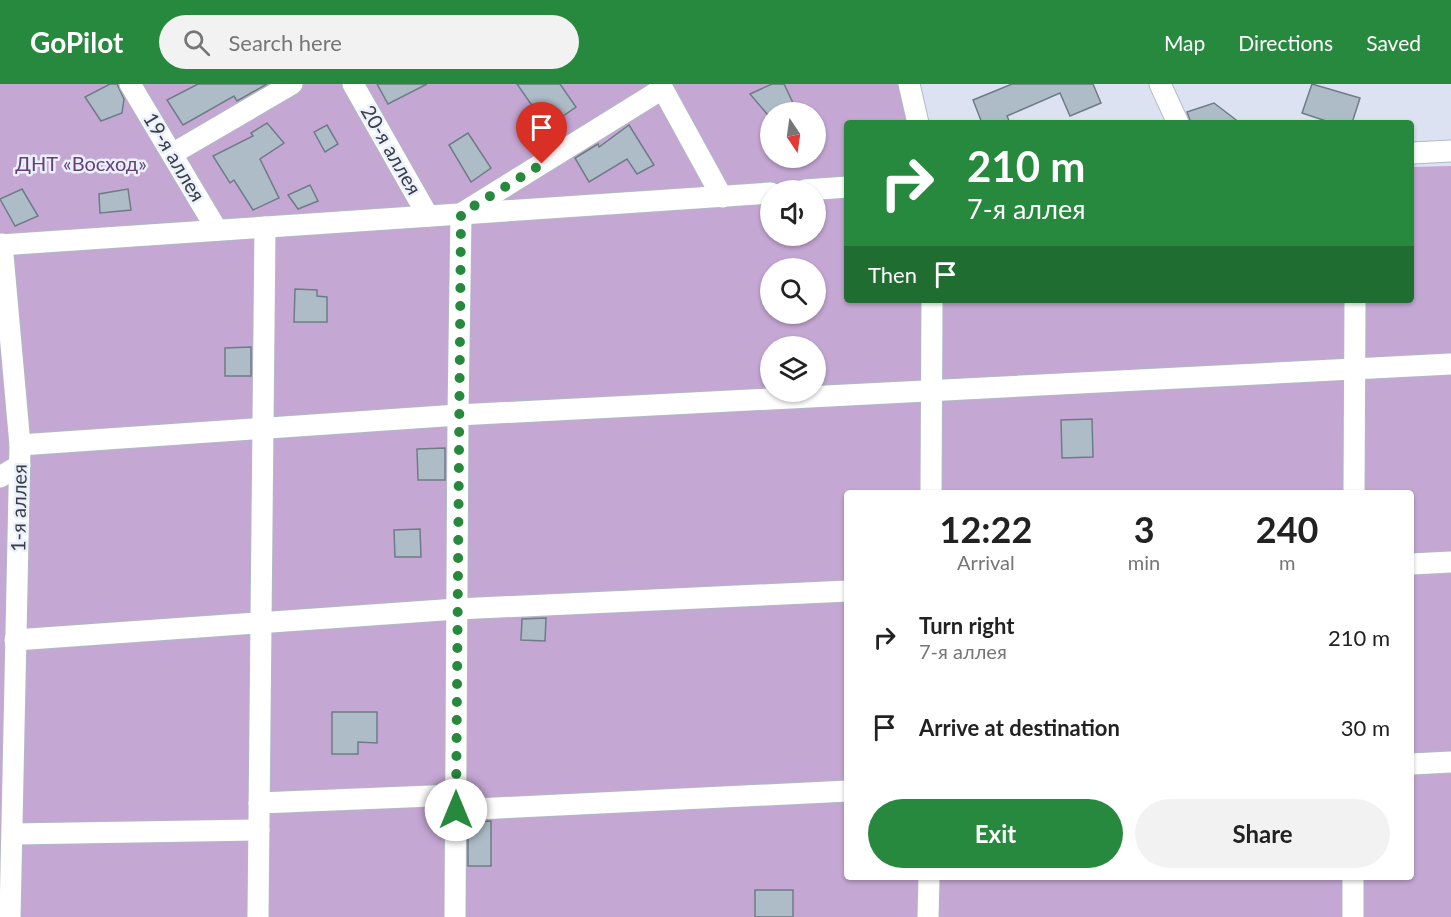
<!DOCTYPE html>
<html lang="en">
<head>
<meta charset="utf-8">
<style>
	:root { --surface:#fff; --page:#f2f2f2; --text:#222; --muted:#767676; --accent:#27893d }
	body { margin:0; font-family:Lato,sans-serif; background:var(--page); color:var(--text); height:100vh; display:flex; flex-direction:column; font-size:22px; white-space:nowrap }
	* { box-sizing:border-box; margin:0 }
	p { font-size:20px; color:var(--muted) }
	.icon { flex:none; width:33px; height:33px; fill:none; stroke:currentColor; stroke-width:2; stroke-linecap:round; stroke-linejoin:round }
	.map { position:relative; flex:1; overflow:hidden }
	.details { position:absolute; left:844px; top:406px; width:570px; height:390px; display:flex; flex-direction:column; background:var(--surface); border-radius:6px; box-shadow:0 2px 4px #0004 }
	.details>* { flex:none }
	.hud { position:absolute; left:844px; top:36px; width:570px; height:183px; border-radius:6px; box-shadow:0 2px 4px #0004; background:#27893d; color:#fff; overflow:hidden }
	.needle { width:39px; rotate:167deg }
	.buttons { position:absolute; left:760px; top:18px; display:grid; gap:12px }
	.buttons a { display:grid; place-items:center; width:66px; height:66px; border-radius:50%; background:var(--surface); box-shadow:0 2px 4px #0004; font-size:30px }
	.pin { position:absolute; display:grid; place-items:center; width:51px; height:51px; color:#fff; margin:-62px -26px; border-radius:50% 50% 50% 0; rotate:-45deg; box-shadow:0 0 6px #0007 }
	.pin .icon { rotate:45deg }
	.me { position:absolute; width:66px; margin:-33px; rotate:0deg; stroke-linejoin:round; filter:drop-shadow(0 0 4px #0008) }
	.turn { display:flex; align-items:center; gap:21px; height:126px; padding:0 24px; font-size:27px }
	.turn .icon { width:78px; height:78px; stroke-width:2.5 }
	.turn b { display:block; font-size:42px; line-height:51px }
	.then { display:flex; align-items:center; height:57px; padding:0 24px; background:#0003; gap:12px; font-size:22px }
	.eta { display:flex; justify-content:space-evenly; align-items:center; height:102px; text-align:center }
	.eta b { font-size:36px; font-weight:700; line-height:42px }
	.action { display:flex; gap:12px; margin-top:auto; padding:12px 24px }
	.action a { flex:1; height:69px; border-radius:36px; background:var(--accent); color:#fff; font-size:24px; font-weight:700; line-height:69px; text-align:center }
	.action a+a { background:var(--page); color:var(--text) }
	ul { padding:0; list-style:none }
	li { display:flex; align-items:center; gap:18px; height:90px; padding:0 24px }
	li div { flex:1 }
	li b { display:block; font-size:22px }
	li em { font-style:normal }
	header { display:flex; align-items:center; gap:36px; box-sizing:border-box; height:84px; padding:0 30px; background:var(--accent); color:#fff }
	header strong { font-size:28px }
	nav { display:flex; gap:33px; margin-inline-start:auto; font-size:21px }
	.search { width:420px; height:54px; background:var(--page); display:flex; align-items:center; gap:15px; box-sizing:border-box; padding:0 21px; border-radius:33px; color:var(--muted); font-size:22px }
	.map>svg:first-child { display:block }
	.green { fill:#c4a7d3; fill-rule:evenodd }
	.building { fill:#aebcc7; stroke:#6f7c87; stroke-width:1.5 }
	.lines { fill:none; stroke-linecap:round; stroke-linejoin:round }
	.minor-casing { stroke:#b1b8c7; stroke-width:23 }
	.minor { stroke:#fff; stroke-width:21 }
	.route { stroke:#27893d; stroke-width:10; stroke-dasharray:0 18 }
	.labels { text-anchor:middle; stroke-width:5; stroke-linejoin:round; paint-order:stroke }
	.street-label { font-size:20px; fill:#393c42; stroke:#eaf0fc }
	.park-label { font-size:20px; fill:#674079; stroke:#eaf0fc }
</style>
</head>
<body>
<header>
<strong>GoPilot</strong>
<div class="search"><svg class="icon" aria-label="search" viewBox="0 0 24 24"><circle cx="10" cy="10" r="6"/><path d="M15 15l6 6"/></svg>Search here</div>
<nav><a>Map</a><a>Directions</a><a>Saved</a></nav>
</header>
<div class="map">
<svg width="1451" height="833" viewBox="0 0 1451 833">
	<rect width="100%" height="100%" fill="#dce2f2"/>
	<path class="green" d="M0,0H911L922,39H848V216H1412V83L1451,82V833H0ZM771,28H816V74H771ZM771,106H816V152H771ZM771,184H816V230H771ZM771,262H816V308H771ZM848,410H1412V794H848Z"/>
	<g class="building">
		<path d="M110,0H117L124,15L122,29L101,37L85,13Z"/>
		<path d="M198,0H267L237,17L234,12L183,41L167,16Z"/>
		<path d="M377,0H427L388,20Z"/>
		<path d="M517,0H560L576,23L547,43Z"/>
		<path d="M772,0H784L793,19L768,31L750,10Z"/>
		<path d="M1012,0H1093L1101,19L1070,32L1060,9L1007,32L1010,39H982L973,16Z"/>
		<path d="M1312,0L1360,14L1352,39H1332L1302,29Z"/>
		<path d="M1214,19L1240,39H1191L1187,28Z"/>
		<path d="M267,39L284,59L260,75L279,114L253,126L234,96L230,99L213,72L253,52L251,49Z"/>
		<path d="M327,41L338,60L325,68L314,48Z"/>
		<path d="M629,41L654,81L637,90L627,75L589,98L575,74L598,60L599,63Z"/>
		<path d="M468,49L491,84L471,98L449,61Z"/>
		<path d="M310,101L318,117L298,125L288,111Z"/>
		<path d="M22,105L38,132L15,142L0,115Z"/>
		<path d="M128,105L131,126L100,129L99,110Z"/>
		<path d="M295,205L317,206V212L327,213V238H294Z"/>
		<path d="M251,263V292H225V264Z"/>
		<path d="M1092,335L1093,373L1062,374L1061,336Z"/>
		<path d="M445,364V396H418L417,365Z"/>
		<path d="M420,445L421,473H395L394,446Z"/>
		<path d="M546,534L545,557L521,556L522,535Z"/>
		<path d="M332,628H377V659L358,658V670H332Z"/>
		<path d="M491,737V782H468V738Z"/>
		<rect x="755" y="806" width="38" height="27"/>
	</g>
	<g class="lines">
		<defs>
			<g id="minor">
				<path d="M130,0L217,146"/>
				<path d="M353,0L428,132"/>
				<path d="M660,0L722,113"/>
				<path d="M909,0L918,39"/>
				<path d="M1160,0L1178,39"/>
				<path d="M1412,69L1451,67"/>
				<path d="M172,70L292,0"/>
				<path d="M805,106L848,103"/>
				<path d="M464,128L662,5"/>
				<path d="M2,160L20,361L10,833"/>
				<path d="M0,161L771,109"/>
				<path d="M20,361L458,331L1451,280"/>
				<path d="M0,393L20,381"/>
				<path d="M931,410L932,216"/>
				<path d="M1354,410L1355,216"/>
				<path d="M1412,480L1451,478"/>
				<path d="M15,556L457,525L848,507"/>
				<path d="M1412,680L1451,678"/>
				<path d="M259,719L456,711"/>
				<path d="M456,726L848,707"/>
				<path d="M13,750L259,746"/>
				<path d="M258,833L265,143"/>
				<path d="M455,833L458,331L461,130"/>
				<path d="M928,833L929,794"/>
				<path d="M1353,833V794"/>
			</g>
		</defs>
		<use href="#minor" class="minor-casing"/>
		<use href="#minor" class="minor"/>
	</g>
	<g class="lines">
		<path class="route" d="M456,726L461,130L542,80"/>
	</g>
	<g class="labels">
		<g class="street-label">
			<text transform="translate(391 66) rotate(60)" y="7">20-я аллея</text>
			<text transform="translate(174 73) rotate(59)" y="7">19-я аллея</text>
			<text transform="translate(19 424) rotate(-89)" y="7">1-я аллея</text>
		</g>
		<g class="park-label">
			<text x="81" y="87">ДНТ «Восход»</text>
		</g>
	</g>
</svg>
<div class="buttons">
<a><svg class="needle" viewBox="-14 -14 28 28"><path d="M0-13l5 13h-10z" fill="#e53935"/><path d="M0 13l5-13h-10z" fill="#767676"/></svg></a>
<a><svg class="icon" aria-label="sound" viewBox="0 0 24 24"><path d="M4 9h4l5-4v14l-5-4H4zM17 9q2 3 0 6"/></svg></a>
<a><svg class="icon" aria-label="search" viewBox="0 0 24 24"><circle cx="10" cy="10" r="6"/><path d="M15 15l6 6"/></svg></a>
<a><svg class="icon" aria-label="layers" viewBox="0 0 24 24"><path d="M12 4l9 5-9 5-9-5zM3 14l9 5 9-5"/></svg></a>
</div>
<div class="pin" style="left:542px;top:80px;background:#d93025"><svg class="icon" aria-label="arrive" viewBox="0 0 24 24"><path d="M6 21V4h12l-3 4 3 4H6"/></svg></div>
<svg class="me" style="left:456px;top:726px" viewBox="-20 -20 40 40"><circle r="19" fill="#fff"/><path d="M0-13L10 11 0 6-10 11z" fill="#27893d"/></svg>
<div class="hud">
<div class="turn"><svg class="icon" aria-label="right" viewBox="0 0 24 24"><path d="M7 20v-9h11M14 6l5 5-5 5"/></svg><div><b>210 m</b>7-я аллея</div></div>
<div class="then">Then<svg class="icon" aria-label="arrive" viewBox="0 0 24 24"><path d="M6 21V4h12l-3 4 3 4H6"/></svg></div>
</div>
<section class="details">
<div class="eta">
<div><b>12:22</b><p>Arrival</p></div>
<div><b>3</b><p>min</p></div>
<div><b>240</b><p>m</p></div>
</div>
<ul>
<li><svg class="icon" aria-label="right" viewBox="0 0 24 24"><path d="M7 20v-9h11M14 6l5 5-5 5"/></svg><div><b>Turn right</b><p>7-я аллея</p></div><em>210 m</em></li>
<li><svg class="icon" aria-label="arrive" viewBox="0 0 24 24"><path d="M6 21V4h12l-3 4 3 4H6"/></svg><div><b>Arrive at destination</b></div><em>30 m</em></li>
</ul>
<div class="action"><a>Exit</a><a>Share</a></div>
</section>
</div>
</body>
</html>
